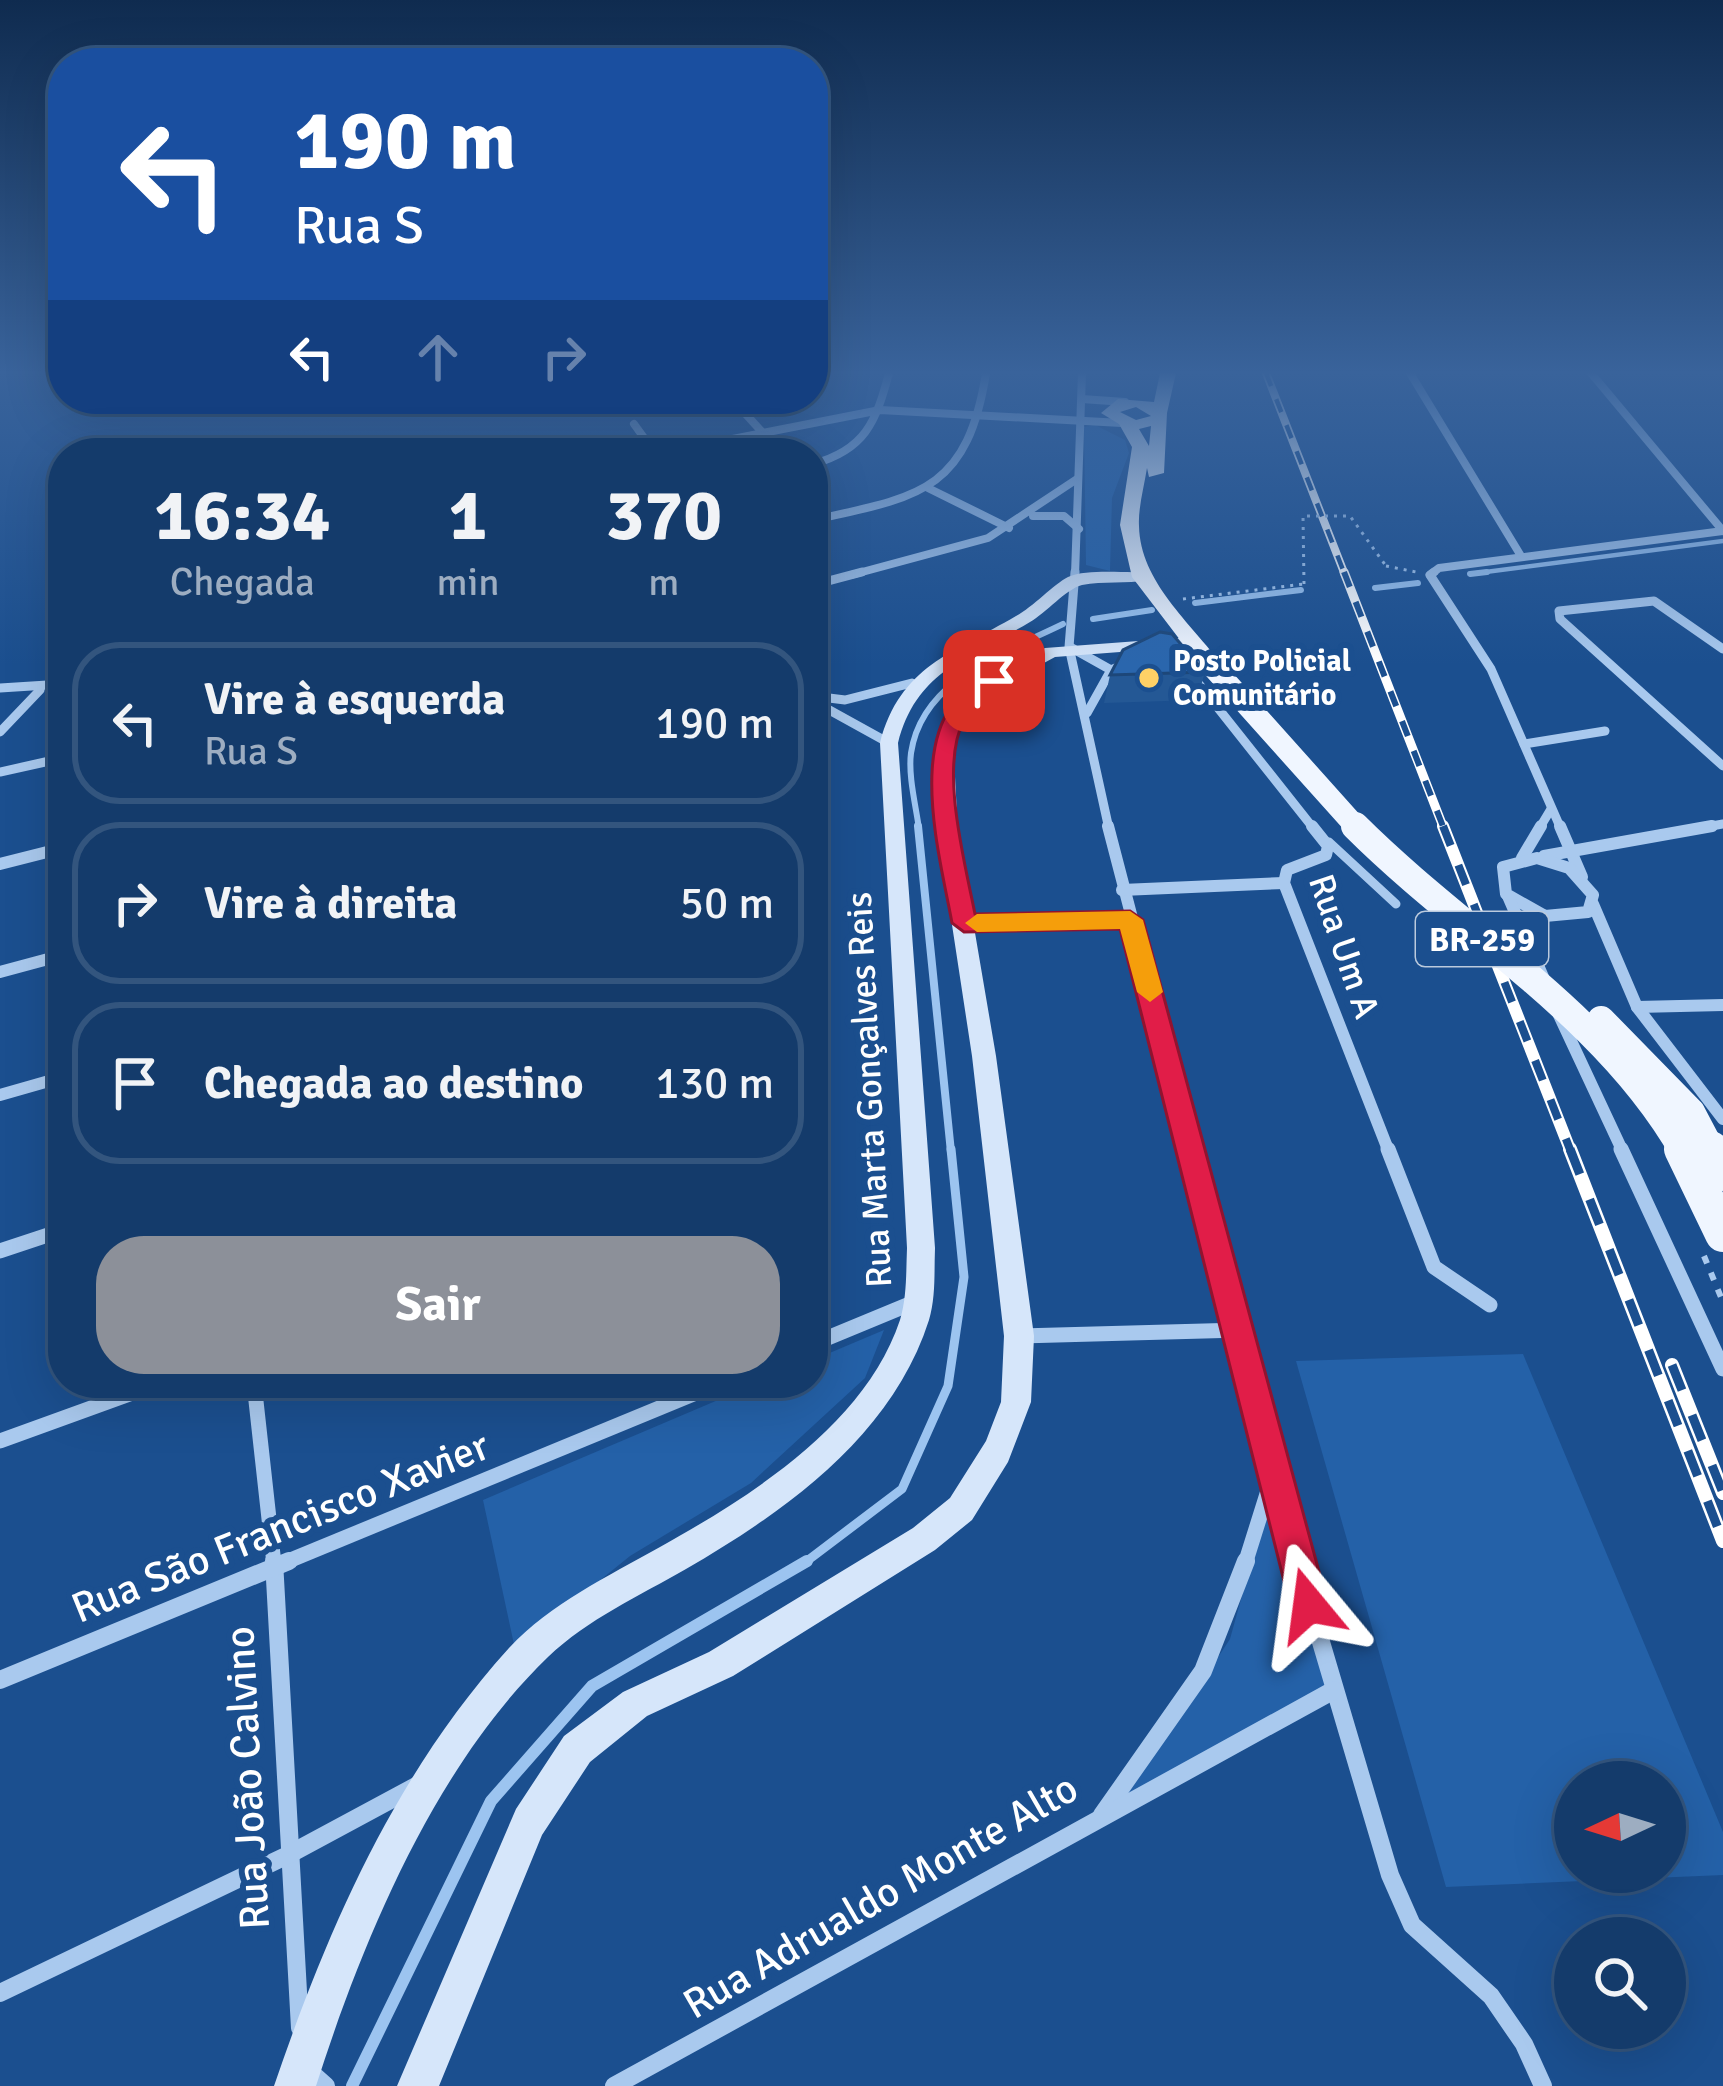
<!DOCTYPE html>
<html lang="pt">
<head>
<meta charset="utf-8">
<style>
	:root { --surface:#143b6b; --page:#214673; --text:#f1f3f6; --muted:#9dadc1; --line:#33557e; --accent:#8c9099 }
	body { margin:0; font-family:Signika,sans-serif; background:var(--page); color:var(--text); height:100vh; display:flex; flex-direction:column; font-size:45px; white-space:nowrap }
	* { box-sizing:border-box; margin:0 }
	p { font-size:39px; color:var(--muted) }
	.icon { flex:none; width:66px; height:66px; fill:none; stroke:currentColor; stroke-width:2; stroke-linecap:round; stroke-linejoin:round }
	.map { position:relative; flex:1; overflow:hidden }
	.sheet { position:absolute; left:48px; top:438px; width:780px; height:960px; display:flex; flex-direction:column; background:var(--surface); border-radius:48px; box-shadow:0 12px 48px #0002,0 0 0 3px var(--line) }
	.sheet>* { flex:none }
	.top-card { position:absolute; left:48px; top:48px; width:780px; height:366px; border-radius:48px; box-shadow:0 12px 48px #0002,0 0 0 3px var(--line); background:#1a4fa0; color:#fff; overflow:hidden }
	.needle { width:78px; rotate:266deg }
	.controls { position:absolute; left:1554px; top:1761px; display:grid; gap:24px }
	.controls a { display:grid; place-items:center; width:132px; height:132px; border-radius:50%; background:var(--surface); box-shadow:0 12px 48px #0002,0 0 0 3px var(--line); font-size:60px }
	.pin { position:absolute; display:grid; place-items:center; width:102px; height:102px; color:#fff; margin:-51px; border-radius:24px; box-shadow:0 6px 18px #0006 }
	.me { position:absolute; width:132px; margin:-66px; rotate:344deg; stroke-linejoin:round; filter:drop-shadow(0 0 9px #0008) }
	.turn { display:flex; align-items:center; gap:42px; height:252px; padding:0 48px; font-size:54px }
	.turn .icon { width:156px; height:156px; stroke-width:2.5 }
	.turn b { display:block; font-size:84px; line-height:102px }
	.lanes { display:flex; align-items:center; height:114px; padding:0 48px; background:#0003; justify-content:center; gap:60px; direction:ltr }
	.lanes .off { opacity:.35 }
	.eta { display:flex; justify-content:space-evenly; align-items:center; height:204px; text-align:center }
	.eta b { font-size:72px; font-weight:700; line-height:84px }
	.button { display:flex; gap:24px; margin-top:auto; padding:24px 48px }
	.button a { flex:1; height:138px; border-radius:48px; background:var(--accent); color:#fff; font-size:48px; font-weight:700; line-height:138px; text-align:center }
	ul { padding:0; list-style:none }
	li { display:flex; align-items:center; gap:36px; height:162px; margin:0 24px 18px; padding:0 24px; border:6px solid var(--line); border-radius:48px }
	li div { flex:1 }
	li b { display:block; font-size:45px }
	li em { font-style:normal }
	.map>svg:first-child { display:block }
	.green { fill:#2461a8; fill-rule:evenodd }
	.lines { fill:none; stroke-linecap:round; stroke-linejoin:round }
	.stream-far4 { stroke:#9cc4f0; stroke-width:4.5 }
	.stream-far3 { stroke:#9cc4f0; stroke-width:6 }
	.stream-far2 { stroke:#9cc4f0; stroke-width:8 }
	.stream-far1 { stroke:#9cc4f0; stroke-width:9 }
	.stream { stroke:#9cc4f0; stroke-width:12 }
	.path { stroke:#a9c9ee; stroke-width:3; stroke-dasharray:3 6; stroke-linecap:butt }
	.lane { stroke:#a9c9ee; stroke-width:9 }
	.street-far4 { stroke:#a9c9ee; stroke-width:8 }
	.street-far3 { stroke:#a9c9ee; stroke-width:9 }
	.street-far2 { stroke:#a9c9ee; stroke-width:12 }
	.street-far1 { stroke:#a9c9ee; stroke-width:15 }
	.street { stroke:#a9c9ee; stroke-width:18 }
	.secondary { fill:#d6e6fa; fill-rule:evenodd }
	.primary { fill:#f0f6ff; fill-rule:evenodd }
	.rail-far3-casing { stroke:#fff; stroke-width:8 }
	.rail-far2-casing { stroke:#fff; stroke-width:9 }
	.rail-far1-casing { stroke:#fff; stroke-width:12 }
	.rail-casing { stroke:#fff; stroke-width:14 }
	.rail-far3 { stroke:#1b4f8f; stroke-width:4.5; stroke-dasharray:14; stroke-linecap:butt }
	.rail-far2 { stroke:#1b4f8f; stroke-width:6; stroke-dasharray:16; stroke-linecap:butt }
	.rail-far1 { stroke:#1b4f8f; stroke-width:8; stroke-dasharray:21; stroke-linecap:butt }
	.rail { stroke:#1b4f8f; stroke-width:9; stroke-dasharray:27; stroke-linecap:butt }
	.path-bridge-far1 { stroke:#a9c9ee; stroke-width:3; stroke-dasharray:3 6; stroke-linecap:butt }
	.path-bridge { stroke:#a9c9ee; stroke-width:6; stroke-dasharray:8 10; stroke-linecap:butt }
	.primary-bridge-far2 { stroke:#f0f6ff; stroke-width:22 }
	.primary-bridge-far1 { stroke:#f0f6ff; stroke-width:28 }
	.primary-bridge { stroke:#f0f6ff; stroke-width:36 }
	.wall { fill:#245895 }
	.building { fill:#2a66ad; stroke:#1d4779; stroke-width:3 }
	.route { fill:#e11d48; stroke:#92132f; stroke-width:3 }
	.slow { fill:#f59e0b }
	.poi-dot { fill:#ffd166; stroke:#1b4f8f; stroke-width:4.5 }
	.labels { text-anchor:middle; stroke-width:12; stroke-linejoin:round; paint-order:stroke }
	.far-poi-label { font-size:30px; font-weight:bold; fill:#fff; stroke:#1b4f8f; text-anchor:start }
	.shield { fill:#1b4f8f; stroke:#bbcadd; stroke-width:3 }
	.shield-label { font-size:33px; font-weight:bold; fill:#fff }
	.street-label { font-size:36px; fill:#fff; stroke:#1b4f8f }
	.near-street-label { font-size:42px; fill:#fff; stroke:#1b4f8f }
</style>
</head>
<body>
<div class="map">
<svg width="1723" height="2086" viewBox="0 0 1723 2086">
	<rect width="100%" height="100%" fill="#1b4f8f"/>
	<g class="green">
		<path d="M1095,425L1125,440L1129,453L1112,498L1110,571L1086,565L1084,427Z"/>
		<path d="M884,1330L865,1378L751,1483L630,1556L515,1649L483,1500L758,1383H813V1360Z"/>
		<path d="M1523,1354L1723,1832V1875L1446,1887L1296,1361ZM1665,1782V1872H1575V1782Z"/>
		<path d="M1271,1491L1333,1689L1102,1817L1134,1785L1230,1639Z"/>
	</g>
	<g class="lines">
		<path class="stream-far4" d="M1470,574L1723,541"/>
		<g class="stream-far3">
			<path d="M1470,574L1487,572"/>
			<path d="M1375,588L1418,583"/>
			<path d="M1195,603L1301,590"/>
			<path d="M1093,619L1152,610"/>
			<path d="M919,829C916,806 908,776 911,753C922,679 1004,653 1063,624"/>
		</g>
		<path class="stream-far2" d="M918,826L951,1152"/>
		<path class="stream-far1" d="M803,1564L902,1489L948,1386L964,1277L951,1149"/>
		<path class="stream" d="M352,2086L491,1801L592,1686L807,1561"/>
		<g class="path">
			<path d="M1386,566L1416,572"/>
			<path d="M1183,599L1304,584"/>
		</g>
		<path class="lane" d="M1329,842L1396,904"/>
		<g class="street-far4">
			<path d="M1410,373L1521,556"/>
			<path d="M1591,373L1723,531"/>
			<path d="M732,399L763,433"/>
			<path d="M1082,399L1125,402"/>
			<path d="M649,409L705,399"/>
			<path d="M634,424L655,453"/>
			<path d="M661,453L880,410L1122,423"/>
			<path d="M813,464C865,450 876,422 889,373"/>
			<path d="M928,488L1009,528"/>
			<path d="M1033,516H1064L1079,529"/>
			<path d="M813,520C919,497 967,492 986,373"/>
			<path d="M851,575L988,538L1077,479"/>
			<path d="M1075,575L1082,373"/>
			<path d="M1430,575L1439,568L1723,531"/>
		</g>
		<g class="street-far3">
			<path d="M1075,572L1069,647L1109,829"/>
			<path d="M1434,572L1430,575L1491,669L1561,829"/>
			<path d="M813,585L862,572"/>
			<path d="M1070,647L1111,670"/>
			<path d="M1723,649L1654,601L1559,611L1560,619L1723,766"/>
			<path d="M1191,674L1314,829"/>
			<path d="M0,688L63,684"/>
			<path d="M813,696L845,700L912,683"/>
			<path d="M813,701L889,743"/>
			<path d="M1087,713L1111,670L1125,664"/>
			<path d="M0,732L40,690"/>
			<path d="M1524,744L1605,731"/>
			<path d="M0,772L63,758"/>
			<path d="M1539,829L1551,809"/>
			<path d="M1695,829L1723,824"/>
		</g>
		<g class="street-far2">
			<path d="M1108,826L1193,1152"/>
			<path d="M1312,826L1328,846L1326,855L1287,870L1284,883L1389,1152"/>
			<path d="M1560,826L1582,877"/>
			<path d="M1544,856L1712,826"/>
			<path d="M1522,858L1541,826"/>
			<path d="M1537,858L1569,868L1593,895L1588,912L1545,916L1506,894L1503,867Z"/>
			<path d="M0,864L63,848"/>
			<path d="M1122,890L1284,883"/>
			<path d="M1508,896L1543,977"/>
			<path d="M1593,904L1637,1007L1723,1119"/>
			<path d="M964,923L1130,920"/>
			<path d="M0,972L63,955"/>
			<path d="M1637,1007L1723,1005"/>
			<path d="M1558,1013L1623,1152"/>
			<path d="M0,1095L63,1077"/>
		</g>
		<g class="street-far1">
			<path d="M1192,1149L1298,1564"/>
			<path d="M1388,1149L1434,1267L1490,1305"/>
			<path d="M1621,1149L1723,1369"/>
			<path d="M0,1251L63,1230"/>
			<path d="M1020,1336L1241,1330"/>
			<path d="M813,1344L917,1301"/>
			<path d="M254,1383L274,1564"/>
			<path d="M0,1441L160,1383"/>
			<path d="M281,1564L720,1383"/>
			<path d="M1245,1564L1272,1478"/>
		</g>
		<g class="street">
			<path d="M274,1561L300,2028"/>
			<path d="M1297,1561L1390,1875L1412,1925L1491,1996L1524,2044L1543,2086"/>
			<path d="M0,1680L289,1561"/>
			<path d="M1102,1815L1203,1671L1246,1561"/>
			<path d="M0,1993L288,1855L418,1785"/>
			<path d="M308,2070L326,2086"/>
			<path d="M614,2086L1334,1690"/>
		</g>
		<g class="secondary">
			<path d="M1142,572L1148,574V580C1126,584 1103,581 1082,585C1066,589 1046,613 1030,622C970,658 917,669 898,743L935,1248C934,1272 936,1297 929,1320C892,1436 786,1511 686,1569C639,1596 588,1619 548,1657C435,1766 363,1939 316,2086H274C328,1928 395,1774 509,1648C551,1603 607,1577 660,1547C751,1496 865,1425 900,1320C907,1297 906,1272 907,1248L880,743C900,666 953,653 1016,616C1033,607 1054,584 1068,577C1087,569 1121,573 1142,572Z"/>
			<path d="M1192,637L1198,638V646L1055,657L978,699L961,722L954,758L958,833L996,1056L1034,1336L1031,1402L1008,1462L972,1520L935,1550L733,1676L647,1716L590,1762L542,1835L439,2086H397L516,1809L564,1736L623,1692L709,1652L913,1528L950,1498L986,1441L1001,1402L1004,1336L972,1056L938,833L934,758L943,721L966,691L1045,648Z"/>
		</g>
		<path class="primary" d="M1160,373H1176L1167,413L1164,473L1149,477L1147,468C1144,487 1138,508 1139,526C1140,582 1191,623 1222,665L1211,672L1203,670L1132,577L1120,525L1132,447L1119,424L1101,413L1118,399L1154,402ZM1136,407L1151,416L1136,420L1120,412ZM1151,426L1149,446L1139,429Z"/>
		<defs>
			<path id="rail-far3" d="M1266,373L1345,575"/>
			<path id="rail-far2" d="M1344,572L1444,829"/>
			<path id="rail-far1" d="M1443,826L1571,1152"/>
			<g id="rail">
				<path d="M1570,1149L1723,1541"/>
				<path d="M1672,1365L1723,1493"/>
			</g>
		</defs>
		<use href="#rail-far3" class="rail-far3-casing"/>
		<use href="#rail-far2" class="rail-far2-casing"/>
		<use href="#rail-far1" class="rail-far1-casing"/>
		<use href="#rail" class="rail-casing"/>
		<use href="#rail-far3" class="rail-far3"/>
		<use href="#rail-far2" class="rail-far2"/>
		<use href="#rail-far1" class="rail-far1"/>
		<use href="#rail" class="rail"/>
		<path class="path-bridge-far1" d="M1304,584L1303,516H1350L1386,566"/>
		<path class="path-bridge" d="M1704,1256L1723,1302"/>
		<path class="primary-bridge-far2" d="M1211,665L1358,829"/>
		<g class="primary-bridge-far1">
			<path d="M1355,826C1464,935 1606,1015 1684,1152"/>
			<path d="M1601,1020L1691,1112L1712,1152"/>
		</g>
		<g class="primary-bridge">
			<path d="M1682,1149L1723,1234"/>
			<path d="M1711,1149L1723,1173"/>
		</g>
	</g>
	<path class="wall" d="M1205,672L1197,700L1104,703L1110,675Z"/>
	<path class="building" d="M1160,632L1172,634L1205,672L1110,675L1123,650Z"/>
	<linearGradient id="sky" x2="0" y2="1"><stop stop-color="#0f2b4f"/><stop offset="0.56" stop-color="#39639b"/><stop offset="1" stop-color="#39639b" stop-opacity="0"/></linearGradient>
	<rect width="1723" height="665" fill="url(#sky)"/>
	<path class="route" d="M994,675L1004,681C991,695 973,702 964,720C939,767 965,863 975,914L1130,911L1143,920L1328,1605L1323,1619L1309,1624L1296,1619L1290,1605L1120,929L964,932L952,923C939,851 897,707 994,675Z"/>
	<path class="slow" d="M1130,911L1143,920L1163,992L1150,1002L1137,992L1120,929L977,932L965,923L977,914Z"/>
	<circle class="poi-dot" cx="1149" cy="678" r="12"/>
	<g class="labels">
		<g class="far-poi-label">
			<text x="1173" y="671">Posto Policial<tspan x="1173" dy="34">Comunitário</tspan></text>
		</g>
		<rect class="shield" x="1416" y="912" width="132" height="54" rx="9"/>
		<g class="shield-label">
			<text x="1482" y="951">BR-259</text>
		</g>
		<g class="street-label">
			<text transform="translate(1345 946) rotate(71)" y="13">Rua Um A</text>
			<text transform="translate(868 1090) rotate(-93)" y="13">Rua Marta Gonçalves Reis</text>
		</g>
		<g class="near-street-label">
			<text transform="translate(280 1526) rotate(-22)" y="15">Rua São Francisco Xavier</text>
			<text transform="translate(246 1778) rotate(-93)" y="15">Rua João Calvino</text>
			<text transform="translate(880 1895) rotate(-30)" y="15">Rua Adrualdo Monte Alto</text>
		</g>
	</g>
</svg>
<div class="controls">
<a><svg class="needle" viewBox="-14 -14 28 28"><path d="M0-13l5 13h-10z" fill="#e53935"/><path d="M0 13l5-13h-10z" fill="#9dadc1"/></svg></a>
<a><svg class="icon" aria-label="search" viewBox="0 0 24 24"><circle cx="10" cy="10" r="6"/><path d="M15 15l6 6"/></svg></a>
</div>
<div class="pin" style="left:994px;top:681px;background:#d93025"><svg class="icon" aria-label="arrive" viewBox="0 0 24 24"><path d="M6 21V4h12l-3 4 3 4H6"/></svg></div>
<svg class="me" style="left:1309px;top:1605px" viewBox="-20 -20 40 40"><path d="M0-17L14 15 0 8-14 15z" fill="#e11d48" stroke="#fff" stroke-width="4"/></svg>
<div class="top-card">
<div class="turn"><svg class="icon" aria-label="left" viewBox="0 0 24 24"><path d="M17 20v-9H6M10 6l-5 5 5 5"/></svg><div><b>190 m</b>Rua S</div></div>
<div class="lanes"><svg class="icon" aria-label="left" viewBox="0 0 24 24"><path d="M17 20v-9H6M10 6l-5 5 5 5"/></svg><svg class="icon off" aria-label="ahead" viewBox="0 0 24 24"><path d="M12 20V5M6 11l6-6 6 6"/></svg><svg class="icon off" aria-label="right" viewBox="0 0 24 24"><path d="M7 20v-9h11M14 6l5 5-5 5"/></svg></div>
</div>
<section class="sheet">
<div class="eta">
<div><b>16:34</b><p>Chegada</p></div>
<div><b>1</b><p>min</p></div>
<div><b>370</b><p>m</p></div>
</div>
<ul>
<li><svg class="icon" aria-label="left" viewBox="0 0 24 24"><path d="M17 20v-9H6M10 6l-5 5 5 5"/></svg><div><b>Vire à esquerda</b><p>Rua S</p></div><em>190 m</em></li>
<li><svg class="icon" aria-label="right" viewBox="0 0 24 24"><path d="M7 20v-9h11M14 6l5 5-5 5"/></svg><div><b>Vire à direita</b></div><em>50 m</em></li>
<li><svg class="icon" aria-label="arrive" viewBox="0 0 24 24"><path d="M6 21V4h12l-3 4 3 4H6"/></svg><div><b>Chegada ao destino</b></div><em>130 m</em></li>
</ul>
<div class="button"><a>Sair</a></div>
</section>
</div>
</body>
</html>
